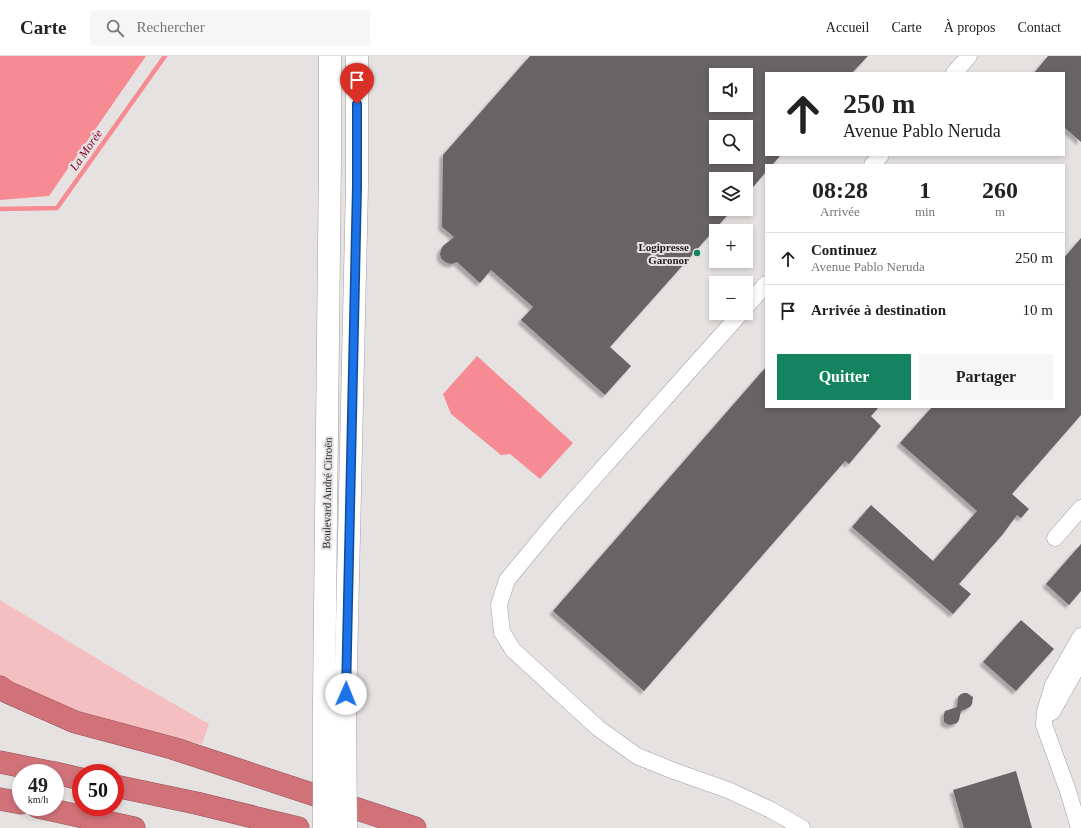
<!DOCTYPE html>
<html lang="fr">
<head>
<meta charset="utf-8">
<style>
	:root { --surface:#fff; --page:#f6f6f6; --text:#222; --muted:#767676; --line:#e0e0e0; --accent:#138360 }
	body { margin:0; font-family:"Times New Roman",serif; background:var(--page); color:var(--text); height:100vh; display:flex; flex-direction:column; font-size:15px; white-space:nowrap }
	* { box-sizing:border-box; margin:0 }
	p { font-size:13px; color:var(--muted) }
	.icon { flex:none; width:22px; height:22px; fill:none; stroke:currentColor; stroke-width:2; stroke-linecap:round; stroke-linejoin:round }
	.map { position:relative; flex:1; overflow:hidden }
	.sheet { position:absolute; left:765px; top:108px; width:300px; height:244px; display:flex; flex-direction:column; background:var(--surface); border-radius:0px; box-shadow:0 2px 6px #0003 }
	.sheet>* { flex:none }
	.top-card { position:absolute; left:765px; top:16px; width:300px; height:84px; border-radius:0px; box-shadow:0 2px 6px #0003; background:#fff; color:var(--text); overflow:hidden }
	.tools { position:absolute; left:709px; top:12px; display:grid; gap:8px }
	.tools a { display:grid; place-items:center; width:44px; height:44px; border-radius:0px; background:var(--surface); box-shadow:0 2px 6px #0003; font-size:20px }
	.speed { position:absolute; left:12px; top:708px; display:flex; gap:8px; font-size:20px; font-weight:700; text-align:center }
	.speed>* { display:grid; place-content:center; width:52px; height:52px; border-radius:50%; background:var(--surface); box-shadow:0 2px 6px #0003; line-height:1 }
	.speed small { font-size:10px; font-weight:400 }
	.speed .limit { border:6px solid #d22; background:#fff; color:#111 }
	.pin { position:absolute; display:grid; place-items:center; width:34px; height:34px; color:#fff; margin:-41px -17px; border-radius:50% 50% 50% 0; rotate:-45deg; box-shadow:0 0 4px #0007 }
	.pin .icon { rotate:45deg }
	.me { position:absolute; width:44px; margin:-22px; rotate:1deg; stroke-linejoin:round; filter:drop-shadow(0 0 3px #0008) }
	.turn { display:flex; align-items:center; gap:14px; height:84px; padding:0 12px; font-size:18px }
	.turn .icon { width:52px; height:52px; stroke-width:2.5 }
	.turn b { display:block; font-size:28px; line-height:34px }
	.eta { display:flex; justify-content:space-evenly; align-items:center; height:68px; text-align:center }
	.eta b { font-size:24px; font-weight:800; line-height:28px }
	.button { display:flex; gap:8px; margin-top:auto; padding:8px 12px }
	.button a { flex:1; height:46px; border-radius:0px; background:var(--accent); color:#fff; font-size:16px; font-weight:800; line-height:46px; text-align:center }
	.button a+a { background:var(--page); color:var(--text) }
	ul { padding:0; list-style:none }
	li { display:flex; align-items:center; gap:12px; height:52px; padding:0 12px; border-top:1px solid var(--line) }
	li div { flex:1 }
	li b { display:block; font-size:15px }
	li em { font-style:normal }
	header { display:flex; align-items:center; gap:24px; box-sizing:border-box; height:56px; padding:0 20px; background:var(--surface); border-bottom:1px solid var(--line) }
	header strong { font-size:19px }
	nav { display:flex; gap:22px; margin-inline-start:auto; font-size:14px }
	.search { width:280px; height:36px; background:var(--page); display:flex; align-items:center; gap:10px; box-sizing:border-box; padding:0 14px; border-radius:0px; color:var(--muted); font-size:15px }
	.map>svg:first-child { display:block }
	.green { fill:#f5bec0 }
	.water { fill:#f68b93 }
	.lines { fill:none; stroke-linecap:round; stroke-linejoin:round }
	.stream { stroke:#f68b93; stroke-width:4.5 }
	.building { fill:#686465; fill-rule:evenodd; filter:url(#shadow) }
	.street-casing { stroke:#a4a0a0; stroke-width:17 }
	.secondary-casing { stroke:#a4a0a0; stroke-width:23 }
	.highway-casing { stroke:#93555a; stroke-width:23 }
	.street { stroke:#fff; stroke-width:16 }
	.secondary { stroke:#fff; stroke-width:22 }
	.highway { stroke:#d17279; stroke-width:22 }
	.secondary-bridge-casing { stroke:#a4a0a0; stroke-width:23; stroke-linecap:butt }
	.secondary-bridge { stroke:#fff; stroke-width:22 }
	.route-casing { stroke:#114b97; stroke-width:10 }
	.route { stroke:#1a73e8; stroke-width:7 }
	.poi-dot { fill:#138360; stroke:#e6e2e2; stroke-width:1.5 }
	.labels { text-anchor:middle; stroke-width:4; stroke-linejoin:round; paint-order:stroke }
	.poi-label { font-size:11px; font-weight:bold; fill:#201f1f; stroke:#e6e2e2; text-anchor:end }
	.street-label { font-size:11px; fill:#201f1f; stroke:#e6e2e2 }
	.water-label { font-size:12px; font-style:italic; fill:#89032a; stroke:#e6e2e2 }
</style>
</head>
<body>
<header>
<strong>Carte</strong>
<div class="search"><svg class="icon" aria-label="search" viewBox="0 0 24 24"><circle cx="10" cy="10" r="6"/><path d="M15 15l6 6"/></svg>Rechercher</div>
<nav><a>Accueil</a><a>Carte</a><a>À propos</a><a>Contact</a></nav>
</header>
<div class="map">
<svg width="1081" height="772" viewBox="0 0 1081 772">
	<defs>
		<filter id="shadow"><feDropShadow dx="-3.5" dy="3.5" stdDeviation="1" flood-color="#0004"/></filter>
	</defs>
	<rect width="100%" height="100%" fill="#e6e2e2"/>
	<path class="green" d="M0,544L139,628L209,668L202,688L178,685L81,658L13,630L0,620Z"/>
	<g class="water">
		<path d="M0,0H146L49,140L0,144Z"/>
		<path d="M477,300L573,387L540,423L510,398L501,399L451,358L443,338Z"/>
	</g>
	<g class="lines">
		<path class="stream" d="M0,153L57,152L165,0"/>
	</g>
	<g class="building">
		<path d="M530,0H868L852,17H766V99H781L772,109H766V116L746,139V123H716V153H733L610,291L631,310L605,339L521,264L533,251L491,214L480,227L457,206L452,208L447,207L444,205L441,202L440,198L441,194L443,190L454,181L442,171L443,99ZM716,19H746V49H716ZM716,71H746V101H716Z"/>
		<path d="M1048,0H1081V86L1064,71V17H1034Z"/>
		<path d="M1081,182V359L1012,438L1029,453L1021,462L1017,459L1003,478L959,528L971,538L953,558L852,471L871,449L933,505L977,455L900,387L932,351H1064V202Z"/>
		<path d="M766,311V351H879L871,360L881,370L849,408L845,405L644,635L553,555Z"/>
		<path d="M1081,488V535L1069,549L1046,528Z"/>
		<path d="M1021,564L1054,593L1016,635L983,606Z"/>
		<path d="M964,637H967L973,641L972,648L970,651L961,655L959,664L957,667L950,669L947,668L944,666V658L945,655L957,651L958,641L961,638Z"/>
		<path d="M1016,715L1032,772H964L953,734Z"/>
	</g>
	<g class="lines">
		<defs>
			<g id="street">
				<path d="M954,17L969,0"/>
				<path d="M872,109L881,99"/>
				<path d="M746,251L766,228"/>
				<path d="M741,257L559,461L507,524L499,549L502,576L513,594L598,672L637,700L674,715L728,734L771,754L802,772"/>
				<path d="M1055,482L1081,452"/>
				<path d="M1052,656L1081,604"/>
				<path d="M1079,772L1068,735L1044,669L1045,655L1053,629L1081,580"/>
			</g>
			<g id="secondary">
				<path d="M324,646L330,101V0"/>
				<path d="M345,654L357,130V0"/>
			</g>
			<g id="highway">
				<path d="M0,631L7,636L75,666L172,692L415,772"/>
				<path d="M0,706L54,717"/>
				<path d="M55,717L81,723"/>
				<path d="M115,730L196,747L298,772"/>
				<path d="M0,743L21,747"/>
				<path d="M38,751L134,772"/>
			</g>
		</defs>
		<use href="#street" class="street-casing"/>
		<use href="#secondary" class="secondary-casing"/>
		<use href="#highway" class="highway-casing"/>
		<use href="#street" class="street"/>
		<use href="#secondary" class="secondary"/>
		<use href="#highway" class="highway"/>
		<defs>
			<g id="secondary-bridge">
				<path d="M345,654L346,772"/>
				<path d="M324,772V646"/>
			</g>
		</defs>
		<use href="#secondary-bridge" class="secondary-bridge-casing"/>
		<use href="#secondary-bridge" class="secondary-bridge"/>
	</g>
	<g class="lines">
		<defs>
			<path id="route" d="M346,638L357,130V48"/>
		</defs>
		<use href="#route" class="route-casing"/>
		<use href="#route" class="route"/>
	</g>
	<circle class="poi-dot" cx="697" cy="197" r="4"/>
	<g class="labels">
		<g class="poi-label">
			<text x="689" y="195">Logipresse<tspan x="689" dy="13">Garonor</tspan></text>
		</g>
		<g class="street-label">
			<text transform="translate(327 437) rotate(-89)" y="4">Boulevard André Citroën</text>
		</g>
		<g class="water-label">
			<text transform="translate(86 94) rotate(-55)" y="4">La Morée</text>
		</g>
	</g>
</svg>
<div class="tools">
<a><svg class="icon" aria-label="sound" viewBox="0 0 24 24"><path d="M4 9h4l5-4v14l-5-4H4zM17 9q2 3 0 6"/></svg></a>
<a><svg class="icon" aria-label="search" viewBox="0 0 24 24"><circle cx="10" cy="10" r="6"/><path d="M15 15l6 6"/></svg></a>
<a><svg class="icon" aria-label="layers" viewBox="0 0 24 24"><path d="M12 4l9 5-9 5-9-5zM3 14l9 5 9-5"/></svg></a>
<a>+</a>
<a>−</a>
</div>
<div class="speed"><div>49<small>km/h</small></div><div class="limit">50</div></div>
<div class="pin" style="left:357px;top:48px;background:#d93025"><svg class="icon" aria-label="arrive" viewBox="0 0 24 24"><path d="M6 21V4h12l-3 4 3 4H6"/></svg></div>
<svg class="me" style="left:346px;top:638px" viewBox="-20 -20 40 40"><circle r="19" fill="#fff"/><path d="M0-13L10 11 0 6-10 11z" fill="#1a73e8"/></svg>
<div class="top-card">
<div class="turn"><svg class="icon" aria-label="ahead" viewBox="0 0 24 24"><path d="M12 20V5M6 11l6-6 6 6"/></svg><div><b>250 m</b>Avenue Pablo Neruda</div></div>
</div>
<section class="sheet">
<div class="eta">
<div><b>08:28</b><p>Arrivée</p></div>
<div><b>1</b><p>min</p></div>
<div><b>260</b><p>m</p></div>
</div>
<ul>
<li><svg class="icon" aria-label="ahead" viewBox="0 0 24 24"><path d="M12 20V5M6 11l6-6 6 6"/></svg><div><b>Continuez</b><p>Avenue Pablo Neruda</p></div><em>250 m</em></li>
<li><svg class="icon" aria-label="arrive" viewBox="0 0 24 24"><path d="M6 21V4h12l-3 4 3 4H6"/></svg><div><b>Arrivée à destination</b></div><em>10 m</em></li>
</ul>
<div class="button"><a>Quitter</a><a>Partager</a></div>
</section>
</div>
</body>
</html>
